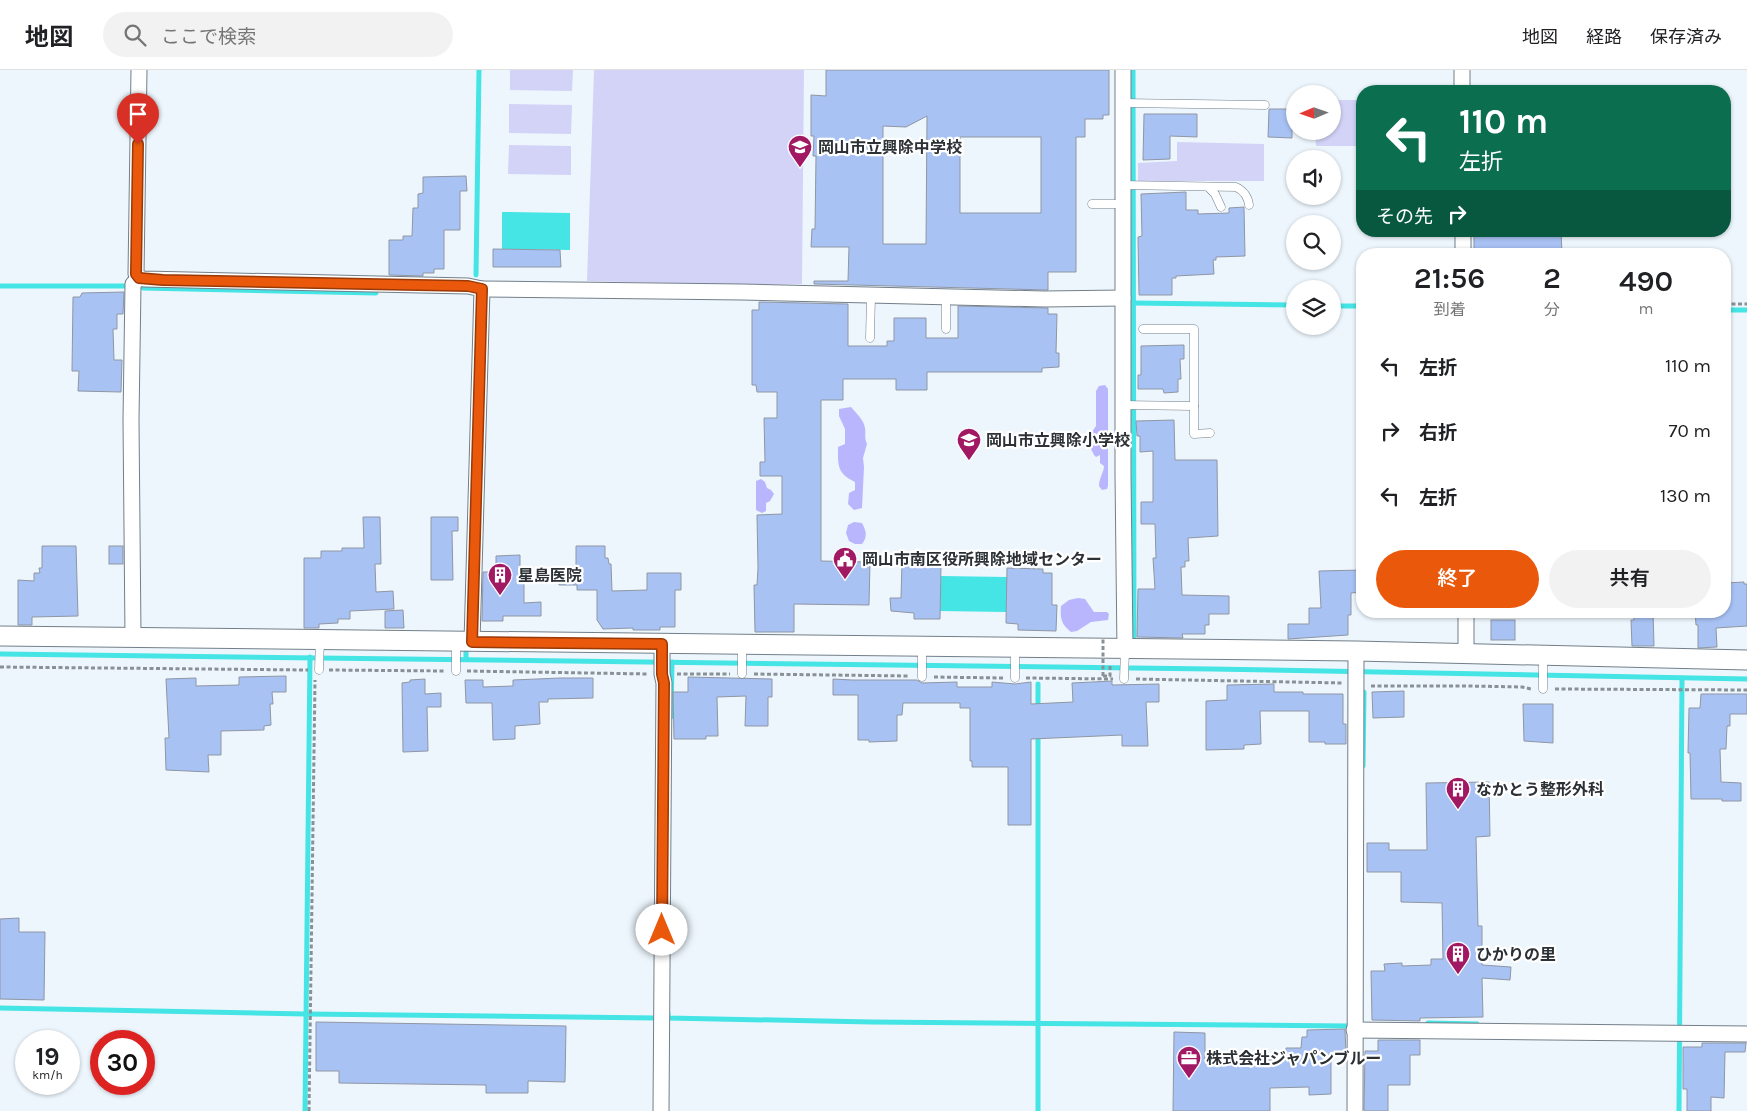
<!DOCTYPE html>
<html lang="ja">
<head>
<meta charset="utf-8">
<style>
	:root { --surface:#fff; --page:#f2f2f2; --text:#202124; --muted:#757577; --line:#e0e0e0; --accent:#ea580c }
	body { margin:0; font-family:Karla,"Noto Sans JP",sans-serif; background:var(--page); color:var(--text); height:100vh; display:flex; flex-direction:column; font-size:19px; white-space:nowrap }
	* { box-sizing:border-box; margin:0 }
	p { font-size:16px; color:var(--muted) }
	.icon { flex:none; width:28px; height:28px; fill:none; stroke:currentColor; stroke-width:2; stroke-linecap:round; stroke-linejoin:round }
	.map { position:relative; flex:1; overflow:hidden }
	.details { position:absolute; left:1356px; top:178px; width:375px; height:370px; display:flex; flex-direction:column; background:var(--surface); border-radius:20px; box-shadow:0 1px 4px #0004 }
	.details>* { flex:none }
	.banner { position:absolute; left:1356px; top:15px; width:375px; height:152px; border-radius:20px; box-shadow:0 1px 4px #0004; background:#0b6e4f; color:#fff; overflow:hidden }
	.needle { width:32px; rotate:268deg }
	.buttons { position:absolute; left:1286px; top:15px; display:grid; gap:10px }
	.buttons a { display:grid; place-items:center; width:55px; height:55px; border-radius:50%; background:var(--surface); box-shadow:0 1px 4px #0004; font-size:25px }
	.speed { position:absolute; left:15px; top:960px; display:flex; gap:10px; font-size:25px; font-weight:700; text-align:center }
	.speed>* { display:grid; place-content:center; width:65px; height:65px; border-radius:50%; background:var(--surface); box-shadow:0 1px 4px #0004; line-height:1 }
	.speed small { font-size:12px; font-weight:400 }
	.speed .limit { border:8px solid #d22; background:#fff; color:#111 }
	.pin { position:absolute; display:grid; place-items:center; width:42px; height:42px; color:#fff; margin:-51px -21px; border-radius:50% 50% 50% 0; rotate:-45deg; box-shadow:0 0 5px #0007 }
	.pin .icon { rotate:45deg }
	.me { position:absolute; width:55px; margin:-28px; rotate:0deg; stroke-linejoin:round; filter:drop-shadow(0 0 4px #0008) }
	.turn { display:flex; align-items:center; gap:18px; height:105px; padding:0 20px; font-size:22px }
	.turn .icon { width:65px; height:65px; stroke-width:2.5 }
	.turn b { display:block; font-size:35px; line-height:42px }
	.then { display:flex; align-items:center; height:48px; padding:0 20px; background:#0003; gap:10px; font-size:19px }
	.eta { display:flex; justify-content:space-evenly; align-items:center; height:85px; text-align:center }
	.eta b { font-size:30px; font-weight:600; line-height:35px }
	.cta { display:flex; gap:10px; margin-top:auto; padding:10px 20px }
	.cta a { flex:1; height:58px; border-radius:30px; background:var(--accent); color:#fff; font-size:20px; font-weight:600; line-height:58px; text-align:center }
	.cta a+a { background:var(--page); color:var(--text) }
	ul { padding:0; list-style:none }
	li { display:flex; align-items:center; gap:15px; height:65px; padding:0 20px }
	li div { flex:1 }
	li b { display:block; font-size:19px }
	li em { font-style:normal }
	header { display:flex; align-items:center; gap:30px; box-sizing:border-box; height:70px; padding:0 25px; background:var(--surface); border-bottom:1px solid var(--line) }
	header strong { font-size:24px }
	nav { display:flex; gap:28px; margin-inline-start:auto; font-size:18px }
	.search { width:350px; height:45px; background:var(--page); display:flex; align-items:center; gap:12px; box-sizing:border-box; padding:0 18px; border-radius:28px; color:var(--muted); font-size:19px }
	.map>svg:first-child { display:block }
	.green { fill:#d3d3f7 }
	.forest { fill:#b9b6fe }
	.water { fill:#45e4e5 }
	.lines { fill:none; stroke-linecap:round; stroke-linejoin:round }
	.stream { stroke:#45e4e5; stroke-width:5 }
	.building { fill:#a8c2f4; stroke:#8f96a4; fill-rule:evenodd }
	.service-casing { stroke:#727f89; stroke-width:9 }
	.minor-casing { stroke:#727f89; stroke-width:17 }
	.tertiary-casing { stroke:#727f89; stroke-width:21 }
	.path { stroke:#899196; stroke-width:3; stroke-dasharray:4 2.5; stroke-linecap:butt }
	.service { stroke:#fff; stroke-width:8 }
	.minor { stroke:#fff; stroke-width:15 }
	.tertiary { stroke:#fff; stroke-width:19 }
	.path-bridge { stroke:#899196; stroke-width:3; stroke-dasharray:4 2.5; stroke-linecap:butt }
	.route-casing { stroke:#983908; stroke-width:12 }
	.route { stroke:#ea580c; stroke-width:9 }
	.labels { text-anchor:middle; stroke-width:4.5; stroke-linejoin:round; paint-order:stroke }
	.poi-label { font-size:16px; font-weight:bold; fill:#2b3135; stroke:#fff; text-anchor:start }
</style>
</head>
<body>
<header>
<strong>地図</strong>
<div class="search"><svg class="icon" aria-label="search" viewBox="0 0 24 24"><circle cx="10" cy="10" r="6"/><path d="M15 15l6 6"/></svg>ここで検索</div>
<nav><a>地図</a><a>経路</a><a>保存済み</a></nav>
</header>
<div class="map">
<svg width="1747" height="1041" viewBox="0 0 1747 1041">
	<rect width="100%" height="100%" fill="#edf6fd"/>
	<g class="green">
		<path d="M510,0H573L572,21L510,20Z"/>
		<path d="M594,0H804L802,214L750,215L587,211Z"/>
		<path d="M1333,30H1362V76H1316L1315,61H1332Z"/>
		<path d="M509,34L572,35L571,64L509,63Z"/>
		<path d="M1177,72L1264,74V111H1138V93L1177,91Z"/>
		<path d="M509,75L571,76V105L508,104Z"/>
	</g>
	<g class="forest">
		<path d="M1105,315L1108,319V416L1107,419L1102,420L1099,416C1099,408 1104,402 1104,396L1100,393V385L1096,387L1094,385L1090,377V365L1096,356V321L1099,316Z"/>
		<path d="M851,337C856,343 864,350 865,358C866,364 864,368 867,374L863,388L864,397L862,438L854,440L848,434L849,423L855,420V412C837,403 838,396 838,377L845,374V359L839,346V339Z"/>
		<path d="M761,409L765,412L767,418L771,420L774,424L770,431L766,433V441L762,443L756,440V411Z"/>
		<path d="M854,452L862,453C866,461 868,466 862,474H855L849,471L846,463L848,455Z"/>
		<path d="M1078,528L1085,529L1094,542H1107L1109,544L1108,550L1091,552L1077,561L1071,562C1061,554 1060,548 1061,536L1069,530Z"/>
	</g>
	<g class="water">
		<path d="M502,142L570,143V180L502,179Z"/>
		<path d="M941,506L1007,507L1006,542L940,541Z"/>
	</g>
	<g class="lines">
		<g class="stream">
			<path d="M1133,0L1134,570"/>
			<path d="M476,205L479,0"/>
			<path d="M0,216H126"/>
			<path d="M143,218L376,223"/>
			<path d="M1133,233L1295,235"/>
			<path d="M1332,236H1362"/>
			<path d="M1725,240H1747"/>
			<path d="M0,584L1212,599L1747,609"/>
			<path d="M466,589V581"/>
			<path d="M1038,614V641"/>
			<path d="M671,647L672,592"/>
			<path d="M1038,664V1041"/>
			<path d="M1363,696L1364,622"/>
			<path d="M0,938L306,944L656,948"/>
			<path d="M668,943V948L872,952L1347,956"/>
			<path d="M1428,953L1477,954"/>
			<path d="M305,1041L310,587"/>
			<path d="M1679,1041L1682,608"/>
		</g>
	</g>
	<g class="building">
		<path d="M826,0H1109V45H1103V49H1085V67H1076V202H1048V220L814,214V211H848L849,177H811L812,159H815L816,86H813L814,66H811V25L826,26ZM927,46L926,174H883V56L906,57ZM960,67H1041V143H960Z"/>
		<path d="M1269,39H1292V68L1268,67Z"/>
		<path d="M1144,44H1197V67L1170,66V89L1143,90Z"/>
		<path d="M466,106L467,121H460V160H444V199H434V203H423V206L389,205V170H403V166H412L413,138H418V124L423,123V107Z"/>
		<path d="M1186,122V140H1198V144L1229,143V138L1244,137L1245,186L1216,187V190H1213L1214,204L1176,206V208H1172V225H1139L1138,167L1142,166L1141,124Z"/>
		<path d="M1474,161H1561L1562,184H1474Z"/>
		<path d="M493,179L560,180L561,197H493Z"/>
		<path d="M124,222L123,244H117V259H113L114,290H122L121,322L78,321L79,301H72L73,227H80L82,223Z"/>
		<path d="M759,232L848,234V276H887V271H894V248H926V268H958V236L1048,238V244H1057L1056,283H1059V297L1042,298V302H927V320H896V309H843V330H821V491L870,492L869,535L794,534V562H755L754,515H757L758,498L757,445L782,444V406H760V392H765L764,348H777V322H757L756,315H752V240H759Z"/>
		<path d="M1184,275V289H1180L1181,309H1178V322L1164,323L1163,319H1138V305H1141V276Z"/>
		<path d="M1174,350L1175,390H1217L1218,466L1188,468L1189,491H1185V497H1181L1182,525L1229,526V544H1209V555H1205V564H1182L1183,568L1137,567L1138,519H1155L1153,488H1156L1155,454H1141V432H1153V381L1140,382V366H1137L1136,351Z"/>
		<path d="M363,447H380L381,494H375L376,522L393,521L394,539L350,541V549H338V553L319,554V558H304V488H321V481H342V478H364Z"/>
		<path d="M431,447H458V461H452L453,510H431Z"/>
		<path d="M42,476H76L78,546L32,547V555H18V510L34,511V503H40L39,498H42Z"/>
		<rect x="109" y="476" width="14" height="18"/>
		<path d="M576,476H605V488H608L609,494H611L612,521L647,520V503H681V520H675V557H660V560H633V558L603,559L597,550V520H577V515H559V500L576,499Z"/>
		<path d="M520,485V505H524V533L541,532V546H503V551H482L483,502H496V486Z"/>
		<path d="M926,492V493L941,494L940,549H914V543L891,541L890,528H901L902,493Z"/>
		<path d="M1007,498L1043,499V503H1052V535H1057L1056,561L1018,560V554L1006,553Z"/>
		<path d="M1362,500V522L1351,523V545H1348V565L1288,569V554H1309V538H1321L1319,501Z"/>
		<path d="M1744,512V514H1747V556L1716,558L1717,577L1698,578V555H1696L1695,541H1725V513Z"/>
		<path d="M403,540L404,558H385V541Z"/>
		<path d="M1634,541H1653L1654,576H1632L1631,550H1634Z"/>
		<rect x="1491" y="550" width="24" height="20"/>
		<path d="M286,606V622H272L273,634H270L271,655L264,656V660L221,661V685H208L209,702L166,700L165,668H169L166,609L196,608V616L239,615V607Z"/>
		<path d="M688,607L772,609V627H768V656H745L746,626L717,627L718,666H706V669H674L673,622H688Z"/>
		<path d="M560,608H593V628L548,629V632H539L540,654L515,656V669L493,670L492,633H466L465,610H483V617L513,616V610Z"/>
		<path d="M425,609V624L441,623V637H427L428,681L403,682L402,613L410,612V610Z"/>
		<path d="M833,609L852,610H917L922,613L957,612V617H992V612L1015,614L1031,612V634L1073,632L1072,613L1112,611V615L1159,614V632H1146L1148,676H1122V665L1031,669V755H1008V697H972V691H970V638H960V633H903L902,645H897V671L869,672V670H858V625H833Z"/>
		<path d="M1274,614V622H1303V624H1343V654H1346V674H1325V672H1309V641H1260L1261,674L1244,675V679L1206,680V631L1227,630V615Z"/>
		<path d="M1404,621V647L1373,648L1372,622Z"/>
		<path d="M1701,624H1747V644H1730V656H1727L1726,679H1720L1721,712L1741,713V731H1722V729H1691L1690,683H1688L1689,638H1700Z"/>
		<path d="M1523,634H1553V673L1524,671Z"/>
		<path d="M1489,712L1490,766L1476,767L1478,856H1482V895L1511,897L1510,910L1482,908L1483,947L1420,948V951L1372,950L1371,901H1385L1384,894L1402,893V896L1431,895V889H1443L1442,833L1401,832V802H1367V773H1389V780H1427L1426,713Z"/>
		<path d="M19,848V862H45L44,930L0,929V849Z"/>
		<path d="M316,952L566,956L565,1012L528,1011V1023H486V1015L339,1013V1001H316Z"/>
		<path d="M1345,959L1346,985H1331V1024L1309,1025V1017L1270,1018V1041H1173L1174,962L1205,963V989L1286,990V978H1301L1302,967H1307V960Z"/>
		<path d="M1378,970H1420V985H1410V1015H1388V1041H1366L1364,1040L1365,981H1378Z"/>
		<path d="M1702,973H1746L1745,982H1725L1724,1028L1711,1027V1041H1687V1019H1683V977H1702Z"/>
	</g>
	<g class="lines">
		<defs>
			<g id="service">
				<path d="M1123,33L1265,35"/>
				<path d="M1123,115L1236,117C1244,121 1248,126 1249,135"/>
				<path d="M1208,117L1215,124L1221,137"/>
				<path d="M1092,134H1123"/>
				<path d="M946,259V227"/>
				<path d="M1143,259H1194V364L1210,363"/>
				<path d="M870,268L871,226"/>
				<path d="M1123,335L1194,336"/>
				<path d="M1015,578V608"/>
				<path d="M1543,586V619"/>
				<path d="M319,600L320,569"/>
				<path d="M456,601V572"/>
				<path d="M742,604V574"/>
				<path d="M922,607V577"/>
				<path d="M1124,609L1125,580"/>
			</g>
			<g id="minor">
				<path d="M139,0L136,204L139,208"/>
				<path d="M1123,0V404L1125,580"/>
				<path d="M1462,0V21"/>
				<path d="M1463,161V184"/>
				<path d="M139,208L144,209L468,216L482,219L472,572"/>
				<path d="M482,219L742,222L1044,229L1123,228"/>
				<path d="M1466,541V584"/>
				<path d="M133,567L131,350L133,214L139,208"/>
				<path d="M1354,960L1747,964"/>
				<path d="M661,1041L664,613L662,604V574"/>
				<path d="M1355,1041L1356,581"/>
			</g>
			<path id="tertiary" d="M0,566L1356,581L1747,590"/>
		</defs>
		<use href="#service" class="service-casing"/>
		<use href="#minor" class="minor-casing"/>
		<use href="#tertiary" class="tertiary-casing"/>
		<g class="path">
			<path d="M1725,234H1747"/>
			<path d="M0,597L308,600"/>
			<path d="M329,600L445,601"/>
			<path d="M467,601L648,604"/>
			<path d="M677,604H730"/>
			<path d="M754,604L910,606"/>
			<path d="M1103,606H1110V594"/>
			<path d="M934,607L1003,608"/>
			<path d="M1026,608L1113,609"/>
			<path d="M1136,609L1342,613"/>
			<path d="M1371,616H1468L1522,617L1531,619"/>
			<path d="M1555,619L1747,620"/>
			<path d="M309,1041L315,610"/>
		</g>
		<use href="#service" class="service"/>
		<use href="#minor" class="minor"/>
		<use href="#tertiary" class="tertiary"/>
		<path class="path-bridge" d="M1103,606V569"/>
	</g>
	<g class="lines">
		<defs>
			<path id="route" d="M138,74L136,204L139,208L163,210L468,216L482,219L472,572L662,574V604L664,613L662,860"/>
		</defs>
		<use href="#route" class="route-casing"/>
		<use href="#route" class="route"/>
	</g>
	<defs>
		<symbol id="school-pin" viewBox="-11 -11 22 30"><path d="M0 17L-7.5 6A9.5 9.5 0 1 1 7.5 6Z" fill="#a11863" stroke="#fff"/><path d="M0-5L7-2L0 1L-7-2ZM-4 1L0 2.5L4 1V4Q0 6-4 4Z" fill="#fff"/></symbol>
		<symbol id="civic-pin" viewBox="-11 -11 22 30"><path d="M0 17L-7.5 6A9.5 9.5 0 1 1 7.5 6Z" fill="#a11863" stroke="#fff"/><path d="M-.6-6.5H3V-4.5H.6V-3L4-1V1h2V6H-6V1h2V-1L-.6-3ZM-1.2 2.5V6h2.4V2.5Z" fill="#fff"/></symbol>
		<symbol id="building-pin" viewBox="-11 -11 22 30"><path d="M0 17L-7.5 6A9.5 9.5 0 1 1 7.5 6Z" fill="#a11863" stroke="#fff"/><path d="M-4-6H4V6H1V3H-1V6H-4ZM-2.5-4.3h1.7v1.8h-1.7ZM.8-4.3h1.7v1.8H.8ZM-2.5-1h1.7V.8h-1.7ZM.8-1h1.7V.8H.8Z" fill="#fff"/></symbol>
		<symbol id="office-pin" viewBox="-11 -11 22 30"><path d="M0 17L-7.5 6A9.5 9.5 0 1 1 7.5 6Z" fill="#a11863" stroke="#fff"/><path d="M-6-3h4V-5.5h4V-3h4V5H-6ZM-1-4.5V-3h2v-1.5ZM-6 0V1H6V0Z" fill="#fff"/></symbol>
	</defs>
	<g fill-rule="evenodd">
		<use href="#school-pin" x="786" y="63" width="28" height="38"/>
		<use href="#school-pin" x="955" y="356" width="28" height="38"/>
		<use href="#civic-pin" x="831" y="475" width="28" height="38"/>
		<use href="#building-pin" x="486" y="491" width="28" height="38"/>
		<use href="#building-pin" x="1444" y="705" width="28" height="38"/>
		<use href="#building-pin" x="1444" y="870" width="28" height="38"/>
		<use href="#office-pin" x="1175" y="974" width="28" height="38"/>
	</g>
	<g class="labels">
		<g class="poi-label">
			<text x="818" y="83">岡山市立興除中学校</text>
			<text x="986" y="376">岡山市立興除小学校</text>
			<text x="862" y="495">岡山市南区役所興除地域センター</text>
			<text x="518" y="511">星島医院</text>
			<text x="1476" y="725">なかとう整形外科</text>
			<text x="1476" y="890">ひかりの里</text>
			<text x="1206" y="994">株式会社ジャパンブルー</text>
		</g>
	</g>
</svg>
<div class="buttons">
<a><svg class="needle" viewBox="-14 -14 28 28"><path d="M0-13l5 13h-10z" fill="#e53935"/><path d="M0 13l5-13h-10z" fill="#757577"/></svg></a>
<a><svg class="icon" aria-label="sound" viewBox="0 0 24 24"><path d="M4 9h4l5-4v14l-5-4H4zM17 9q2 3 0 6"/></svg></a>
<a><svg class="icon" aria-label="search" viewBox="0 0 24 24"><circle cx="10" cy="10" r="6"/><path d="M15 15l6 6"/></svg></a>
<a><svg class="icon" aria-label="layers" viewBox="0 0 24 24"><path d="M12 4l9 5-9 5-9-5zM3 14l9 5 9-5"/></svg></a>
</div>
<div class="speed"><div>19<small>km/h</small></div><div class="limit">30</div></div>
<div class="pin" style="left:138px;top:74px;background:#d93025"><svg class="icon" aria-label="arrive" viewBox="0 0 24 24"><path d="M6 21V4h12l-3 4 3 4H6"/></svg></div>
<svg class="me" style="left:662px;top:860px" viewBox="-20 -20 40 40"><circle r="19" fill="#fff"/><path d="M0-13L10 11 0 6-10 11z" fill="#ea580c"/></svg>
<div class="banner">
<div class="turn"><svg class="icon" aria-label="left" viewBox="0 0 24 24"><path d="M17 20v-9H6M10 6l-5 5 5 5"/></svg><div><b>110 m</b>左折</div></div>
<div class="then">その先<svg class="icon" aria-label="right" viewBox="0 0 24 24"><path d="M7 20v-9h11M14 6l5 5-5 5"/></svg></div>
</div>
<section class="details">
<div class="eta">
<div><b>21:56</b><p>到着</p></div>
<div><b>2</b><p>分</p></div>
<div><b>490</b><p>m</p></div>
</div>
<ul>
<li><svg class="icon" aria-label="left" viewBox="0 0 24 24"><path d="M17 20v-9H6M10 6l-5 5 5 5"/></svg><div><b>左折</b></div><em>110 m</em></li>
<li><svg class="icon" aria-label="right" viewBox="0 0 24 24"><path d="M7 20v-9h11M14 6l5 5-5 5"/></svg><div><b>右折</b></div><em>70 m</em></li>
<li><svg class="icon" aria-label="left" viewBox="0 0 24 24"><path d="M17 20v-9H6M10 6l-5 5 5 5"/></svg><div><b>左折</b></div><em>130 m</em></li>
</ul>
<div class="cta"><a>終了</a><a>共有</a></div>
</section>
</div>
</body>
</html>
